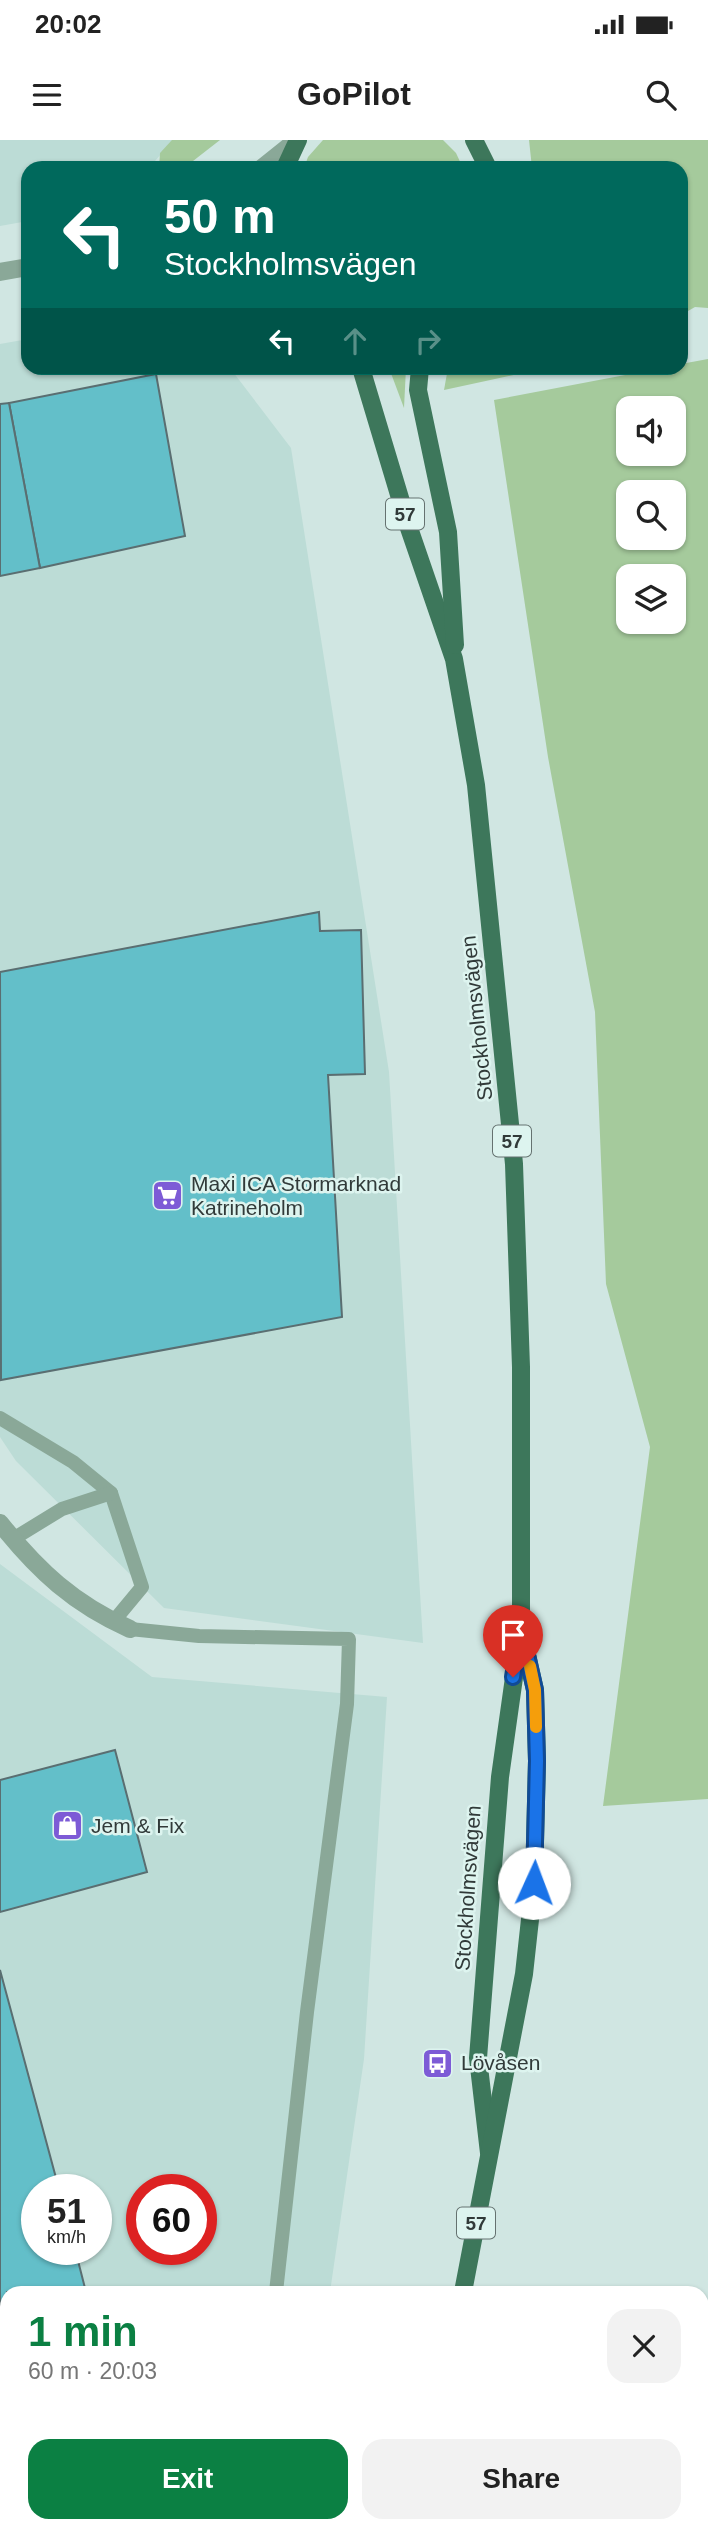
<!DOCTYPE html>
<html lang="en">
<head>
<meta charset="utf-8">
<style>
	:root { --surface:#fff; --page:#f2f2f2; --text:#222; --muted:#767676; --accent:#0b8043 }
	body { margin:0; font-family:Arial,sans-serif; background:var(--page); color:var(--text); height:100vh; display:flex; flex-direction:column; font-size:26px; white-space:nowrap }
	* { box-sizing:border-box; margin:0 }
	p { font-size:23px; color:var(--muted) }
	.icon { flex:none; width:38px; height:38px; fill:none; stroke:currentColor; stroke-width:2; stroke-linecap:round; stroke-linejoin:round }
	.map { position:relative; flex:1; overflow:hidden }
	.details { position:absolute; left:0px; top:2146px; width:709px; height:247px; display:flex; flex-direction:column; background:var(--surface); border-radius:21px 21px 0 0; box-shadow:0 2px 5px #0004 }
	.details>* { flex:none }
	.hud { position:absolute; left:21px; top:21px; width:667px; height:214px; border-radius:21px; box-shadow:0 2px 5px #0004; background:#00695c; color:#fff; overflow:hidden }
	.controls { position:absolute; left:616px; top:256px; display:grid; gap:14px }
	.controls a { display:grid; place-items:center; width:70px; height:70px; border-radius:14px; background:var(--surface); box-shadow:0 2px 5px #0004; font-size:35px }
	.speed { position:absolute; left:21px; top:2034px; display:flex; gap:14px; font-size:35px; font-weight:700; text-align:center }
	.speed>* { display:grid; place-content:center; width:91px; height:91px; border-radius:50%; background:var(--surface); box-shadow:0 2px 5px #0004; line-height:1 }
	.speed small { font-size:18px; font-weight:400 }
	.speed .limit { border:10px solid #d22; background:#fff; color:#111 }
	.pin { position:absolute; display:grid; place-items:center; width:60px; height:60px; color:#fff; margin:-72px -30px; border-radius:50% 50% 50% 0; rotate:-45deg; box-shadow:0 0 7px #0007 }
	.pin .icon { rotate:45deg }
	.me { position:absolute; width:77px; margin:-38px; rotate:2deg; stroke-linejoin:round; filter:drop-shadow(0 0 5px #0008) }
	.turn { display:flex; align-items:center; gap:24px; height:147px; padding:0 28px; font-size:32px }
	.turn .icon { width:91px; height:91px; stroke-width:2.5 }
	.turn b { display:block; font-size:49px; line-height:60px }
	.lanes { display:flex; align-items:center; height:66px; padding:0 28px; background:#0003; justify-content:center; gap:35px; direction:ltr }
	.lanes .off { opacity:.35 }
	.round { display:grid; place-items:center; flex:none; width:74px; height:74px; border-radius:21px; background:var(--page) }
	.headline { display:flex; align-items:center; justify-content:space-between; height:119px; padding:0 28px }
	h1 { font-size:42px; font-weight:700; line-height:52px; color:var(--accent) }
	.primary-button { display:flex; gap:14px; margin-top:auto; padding:14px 28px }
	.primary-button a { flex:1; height:80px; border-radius:21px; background:var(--accent); color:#fff; font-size:28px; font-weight:700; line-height:80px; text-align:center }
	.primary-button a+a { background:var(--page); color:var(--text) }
	.status { display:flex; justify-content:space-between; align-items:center; height:49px; padding:0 35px; background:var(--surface); direction:ltr }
	.status svg { height:19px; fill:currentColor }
	header { display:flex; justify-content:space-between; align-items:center; height:91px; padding:0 28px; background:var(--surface); font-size:32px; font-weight:700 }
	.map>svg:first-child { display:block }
	.built { fill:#bcdcd6; fill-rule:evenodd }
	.green { fill:#a5ca9c; fill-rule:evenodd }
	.building { fill:#63bfc9; stroke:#5a6e71; stroke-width:2 }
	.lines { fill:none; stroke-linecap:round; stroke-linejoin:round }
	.service { stroke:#8aa898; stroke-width:14 }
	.minor { stroke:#8aa898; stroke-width:18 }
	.tertiary { stroke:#8aa898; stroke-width:18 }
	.primary { stroke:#3d775b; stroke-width:18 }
	.route-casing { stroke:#114b97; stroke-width:18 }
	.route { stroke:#1a73e8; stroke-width:12 }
	.slow { stroke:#f59e0b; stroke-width:12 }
	.labels { text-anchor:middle; stroke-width:5; stroke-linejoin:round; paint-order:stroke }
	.shield { fill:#ddf4ef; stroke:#657270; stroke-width:2 }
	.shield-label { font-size:19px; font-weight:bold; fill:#313a39 }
	.street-label { font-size:21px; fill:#313a39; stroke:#ddf4ef }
	.poi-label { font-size:21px; fill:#313a39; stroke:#ddf4ef; text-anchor:start }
</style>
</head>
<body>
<div class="status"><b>20:02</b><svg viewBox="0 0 49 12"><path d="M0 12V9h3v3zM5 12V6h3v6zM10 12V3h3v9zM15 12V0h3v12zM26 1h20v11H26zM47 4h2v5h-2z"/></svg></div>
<header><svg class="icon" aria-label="menu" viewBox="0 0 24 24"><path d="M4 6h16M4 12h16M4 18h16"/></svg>GoPilot<svg class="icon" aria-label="search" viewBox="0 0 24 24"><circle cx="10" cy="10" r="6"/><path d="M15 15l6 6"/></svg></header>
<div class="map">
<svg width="708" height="2392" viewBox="0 0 708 2392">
	<rect width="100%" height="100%" fill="#d0e6e2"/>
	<g class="built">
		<path d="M0,0H173L149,28H28V81L0,86Z"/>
		<path d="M28,199V228H230L291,308L389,932L423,1503L164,1468L16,1321L0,1297V204Z"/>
		<path d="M0,1424L152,1537L387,1557L364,1919L330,2152H7V2385H291L289,2392H0ZM37,2049H96V2109H37ZM142,2049H201V2109H142Z"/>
	</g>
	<g class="green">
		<path d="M172,0H220L184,28H159L160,13Z"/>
		<path d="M323,0H443L456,13L463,28H304L308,17Z"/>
		<path d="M529,0H708V168L695,167L681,175V28H532Z"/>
		<path d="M708,219V1659L603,1666L650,1307L606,1144L595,872L548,617L494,260L662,228H681V224ZM628,268H674V313H628ZM628,352H674V397H628ZM628,436H674V481H628Z"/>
		<path d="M389,228H406L404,268Z"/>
		<path d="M448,228H546L444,250Z"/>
	</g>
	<g class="building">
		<path d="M156,234L185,396L40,428L9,263Z"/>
		<path d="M9,263L40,428L0,436V264Z"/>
		<path d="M319,772L320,791L361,790L365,934L328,935L342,1177L1,1240L0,832Z"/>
		<path d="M115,1610L147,1732L0,1772V1640Z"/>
		<path d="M0,1830L59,2049H37V2109H75L86,2152H7V2234L0,2236Z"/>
	</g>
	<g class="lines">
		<g class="service">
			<path d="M0,1278L73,1322L111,1353L142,1447L113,1482"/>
			<path d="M13,1399L62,1369L111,1353"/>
			<path d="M130,1489L199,1496L349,1499L347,1564L307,1872L276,2152"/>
			<path d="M228,2392L230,2385"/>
		</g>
		<path class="minor" d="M0,1383C38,1431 74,1464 130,1489"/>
		<g class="tertiary">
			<path d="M262,28L297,0"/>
			<path d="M0,132L28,127"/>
		</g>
		<g class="primary">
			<path d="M474,0L488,28"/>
			<path d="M285,28L298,0"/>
			<path d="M361,228L409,388L454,519L476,645L514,1024L521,1227V1488L500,1637L478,1918L489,2013"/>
			<path d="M420,228L418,250L448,392L455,505"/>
			<path d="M463,2152L524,1834L534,1743L537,1621L535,1550L523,1498"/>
			<path d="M421,2392L423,2385"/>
		</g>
	</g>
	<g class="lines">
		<defs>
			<path id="route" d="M513,1537L521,1488L535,1550L537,1621L534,1743"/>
		</defs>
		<use href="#route" class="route-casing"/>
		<use href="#route" class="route"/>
		<path class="slow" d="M530,1526L535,1550L536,1587"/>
	</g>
	<defs>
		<symbol id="supermarket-square" viewBox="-11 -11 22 22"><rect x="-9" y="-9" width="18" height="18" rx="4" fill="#7d5bd6" stroke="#ddf4ef"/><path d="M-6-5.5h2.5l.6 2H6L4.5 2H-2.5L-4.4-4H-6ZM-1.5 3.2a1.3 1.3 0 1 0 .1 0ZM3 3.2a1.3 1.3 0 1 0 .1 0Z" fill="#fff"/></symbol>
		<symbol id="shop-square" viewBox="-11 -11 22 22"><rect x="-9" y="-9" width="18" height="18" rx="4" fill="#7d5bd6" stroke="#ddf4ef"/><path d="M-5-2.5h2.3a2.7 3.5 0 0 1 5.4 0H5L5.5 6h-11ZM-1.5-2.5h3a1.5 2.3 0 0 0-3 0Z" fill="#fff"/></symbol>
		<symbol id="bus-square" viewBox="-11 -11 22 22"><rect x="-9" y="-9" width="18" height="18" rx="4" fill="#7d5bd6" stroke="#ddf4ef"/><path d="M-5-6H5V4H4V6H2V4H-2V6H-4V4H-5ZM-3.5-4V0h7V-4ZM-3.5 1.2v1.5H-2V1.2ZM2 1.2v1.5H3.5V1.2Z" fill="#fff"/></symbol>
	</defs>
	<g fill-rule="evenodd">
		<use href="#supermarket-square" x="150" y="1038" width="35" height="35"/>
		<use href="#shop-square" x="50" y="1668" width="35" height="35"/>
		<use href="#bus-square" x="420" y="1906" width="35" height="35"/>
	</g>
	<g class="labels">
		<g class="shield">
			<rect x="386" y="358.5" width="38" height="31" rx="5"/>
			<rect x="493" y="985.5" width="38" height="31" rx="5"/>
			<rect x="457" y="2067.5" width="38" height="31" rx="5"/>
		</g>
		<g class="shield-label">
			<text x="405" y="381">57</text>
			<text x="512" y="1008">57</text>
			<text x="476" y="2090">57</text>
		</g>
		<g class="street-label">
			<text transform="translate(477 878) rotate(-96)" y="7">Stockholmsvägen</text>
			<text transform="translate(468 1748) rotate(-86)" y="7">Stockholmsvägen</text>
		</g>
		<g class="poi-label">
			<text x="191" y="1051">Maxi ICA Stormarknad<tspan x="191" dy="24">Katrineholm</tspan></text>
			<text x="91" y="1693">Jem &amp; Fix</text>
			<text x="461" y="1930">Lövåsen</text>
		</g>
	</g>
</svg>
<div class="controls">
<a><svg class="icon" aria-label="sound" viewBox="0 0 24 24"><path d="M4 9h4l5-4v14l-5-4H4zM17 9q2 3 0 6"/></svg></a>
<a><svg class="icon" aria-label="search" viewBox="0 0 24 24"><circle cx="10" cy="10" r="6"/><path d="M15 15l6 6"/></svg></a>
<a><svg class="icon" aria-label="layers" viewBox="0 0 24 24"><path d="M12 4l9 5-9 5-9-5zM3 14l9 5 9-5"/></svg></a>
</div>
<div class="speed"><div>51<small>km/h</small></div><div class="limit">60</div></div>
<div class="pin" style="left:513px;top:1537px;background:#d93025"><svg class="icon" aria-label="arrive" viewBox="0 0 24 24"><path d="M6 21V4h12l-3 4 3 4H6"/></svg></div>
<svg class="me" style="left:534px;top:1743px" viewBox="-20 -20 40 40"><circle r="19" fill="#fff"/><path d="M0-13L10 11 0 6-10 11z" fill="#1a73e8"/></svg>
<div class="hud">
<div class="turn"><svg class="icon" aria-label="left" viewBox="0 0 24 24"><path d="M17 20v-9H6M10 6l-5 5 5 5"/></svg><div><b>50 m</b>Stockholmsvägen</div></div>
<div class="lanes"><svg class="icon" aria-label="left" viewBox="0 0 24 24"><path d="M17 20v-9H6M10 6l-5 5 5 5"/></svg><svg class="icon off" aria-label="ahead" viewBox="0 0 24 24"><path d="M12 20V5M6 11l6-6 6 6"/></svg><svg class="icon off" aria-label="right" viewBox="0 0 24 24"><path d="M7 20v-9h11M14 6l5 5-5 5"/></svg></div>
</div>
<section class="details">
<div class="headline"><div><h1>1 min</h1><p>60 m · 20:03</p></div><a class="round"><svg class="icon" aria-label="close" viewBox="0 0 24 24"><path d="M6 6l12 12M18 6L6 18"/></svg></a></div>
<div class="primary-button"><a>Exit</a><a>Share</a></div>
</section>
</div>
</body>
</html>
